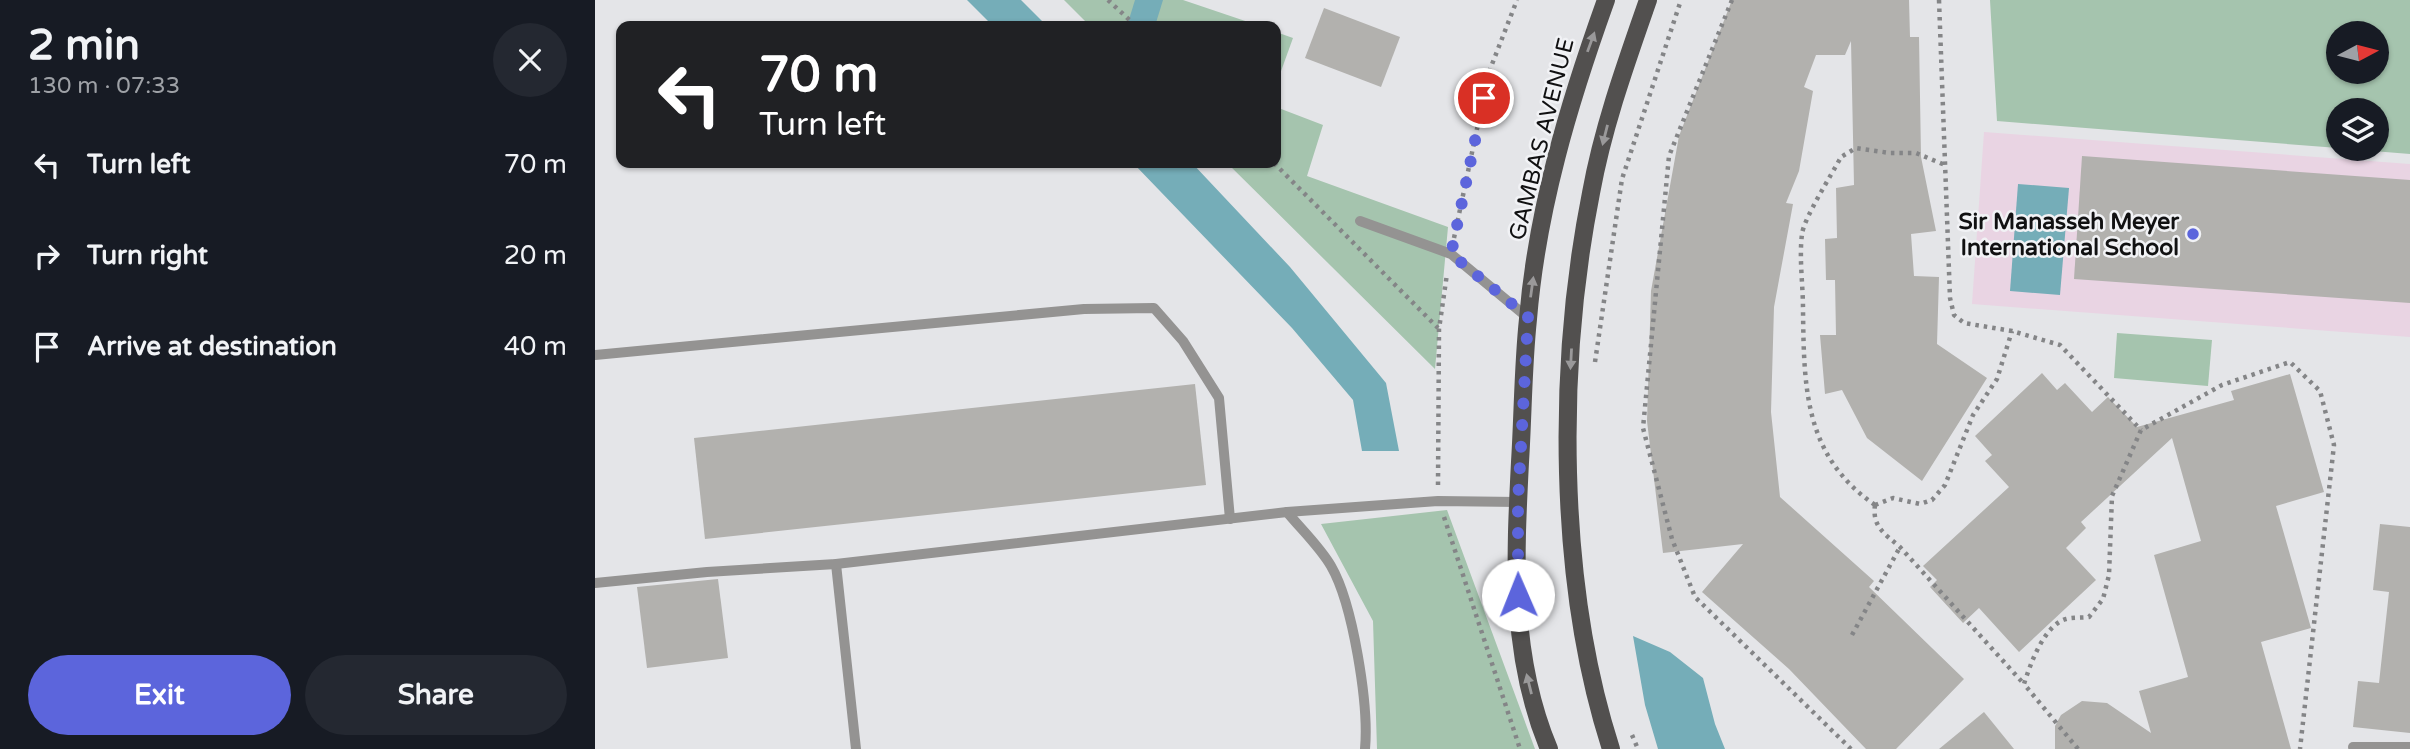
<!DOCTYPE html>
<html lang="en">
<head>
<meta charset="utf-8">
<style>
	:root { --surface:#171b24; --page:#242831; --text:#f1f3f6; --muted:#9ea1a6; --accent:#5c65dc }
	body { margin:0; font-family:"Varela Round",sans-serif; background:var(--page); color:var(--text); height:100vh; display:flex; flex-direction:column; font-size:26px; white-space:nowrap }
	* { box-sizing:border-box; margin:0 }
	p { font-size:23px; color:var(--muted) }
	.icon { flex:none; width:38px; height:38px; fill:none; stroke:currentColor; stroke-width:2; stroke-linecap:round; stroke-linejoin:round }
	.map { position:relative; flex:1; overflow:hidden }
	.panel { display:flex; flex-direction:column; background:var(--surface); width:595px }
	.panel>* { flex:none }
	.hud { position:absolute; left:21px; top:21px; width:665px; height:147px; border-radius:14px; box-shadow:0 2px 5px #0004; background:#202124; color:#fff; overflow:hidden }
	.needle { width:46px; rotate:83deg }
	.controls { position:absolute; left:1731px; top:21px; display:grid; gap:14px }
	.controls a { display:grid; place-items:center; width:63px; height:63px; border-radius:50%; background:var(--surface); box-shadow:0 2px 5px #0004; font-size:35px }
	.pin { position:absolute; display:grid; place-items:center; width:60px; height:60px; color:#fff; margin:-30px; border:4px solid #fff; border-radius:50%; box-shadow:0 2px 7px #0007 }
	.me { position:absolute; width:77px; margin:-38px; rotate:359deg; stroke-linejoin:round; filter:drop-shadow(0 0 5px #0008) }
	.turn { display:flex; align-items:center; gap:24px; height:147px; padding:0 28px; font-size:32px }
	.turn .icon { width:91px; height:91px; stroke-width:2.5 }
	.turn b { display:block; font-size:49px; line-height:60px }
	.round { display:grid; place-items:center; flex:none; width:74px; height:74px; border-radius:37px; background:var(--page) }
	.head { display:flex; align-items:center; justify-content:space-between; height:119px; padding:0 28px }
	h1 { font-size:42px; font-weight:700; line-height:52px }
	.primary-button { display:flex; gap:14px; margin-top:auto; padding:14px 28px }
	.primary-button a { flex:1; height:80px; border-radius:42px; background:var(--accent); color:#fff; font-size:28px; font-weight:700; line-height:80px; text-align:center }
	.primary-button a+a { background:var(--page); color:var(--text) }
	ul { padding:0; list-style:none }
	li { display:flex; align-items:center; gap:21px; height:91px; padding:0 28px }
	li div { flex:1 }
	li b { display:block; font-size:26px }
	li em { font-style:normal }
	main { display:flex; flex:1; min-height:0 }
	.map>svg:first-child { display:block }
	.education { fill:#e9d4e3 }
	.green { fill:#a5c4ae; fill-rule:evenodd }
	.water { fill:#75adb8 }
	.building { fill:#b2b1ae }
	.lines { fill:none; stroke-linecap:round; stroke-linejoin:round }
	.path { stroke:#848587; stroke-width:4.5; stroke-dasharray:3.5 5; stroke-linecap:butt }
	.service { stroke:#949392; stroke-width:10 }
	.primary { stroke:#52504f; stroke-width:18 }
	.oneway { fill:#9a999a }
	.route { stroke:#5c65dc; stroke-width:12; stroke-dasharray:0 21.6 }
	.poi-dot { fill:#5c65dc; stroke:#f1f2f5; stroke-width:2.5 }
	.labels { text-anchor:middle; stroke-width:5; stroke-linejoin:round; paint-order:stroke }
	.street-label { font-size:23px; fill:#111112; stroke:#f1f2f5 }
	.poi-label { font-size:23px; font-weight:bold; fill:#111112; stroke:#f1f2f5; text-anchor:end }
</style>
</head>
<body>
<main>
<section class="panel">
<div class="head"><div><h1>2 min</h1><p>130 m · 07:33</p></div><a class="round"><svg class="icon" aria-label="close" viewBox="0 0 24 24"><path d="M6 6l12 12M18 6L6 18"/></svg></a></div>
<ul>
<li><svg class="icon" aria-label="left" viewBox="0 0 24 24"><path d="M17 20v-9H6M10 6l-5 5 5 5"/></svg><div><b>Turn left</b></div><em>70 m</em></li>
<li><svg class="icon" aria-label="right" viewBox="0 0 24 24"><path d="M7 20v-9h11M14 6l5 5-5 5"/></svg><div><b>Turn right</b></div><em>20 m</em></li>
<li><svg class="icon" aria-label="arrive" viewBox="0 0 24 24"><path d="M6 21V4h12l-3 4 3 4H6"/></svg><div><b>Arrive at destination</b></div><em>40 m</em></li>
</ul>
<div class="primary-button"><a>Exit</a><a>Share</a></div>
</section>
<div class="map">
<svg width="1815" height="749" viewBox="0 0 1815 749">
	<rect width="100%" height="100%" fill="#e4e5e8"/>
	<path class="education" d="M1389,132L1815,164V337L1377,304Z"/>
	<g class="green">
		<path d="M469,0H588L665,26H495Z"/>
		<path d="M1395,0H1815V154L1753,149H1782V110H1743V148L1402,121ZM1743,33H1782V72H1743Z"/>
		<path d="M681,32L698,38L681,85Z"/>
		<path d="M681,107L728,125L712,176L853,227L840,369L632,163H681Z"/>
		<path d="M1522,333L1617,340L1613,386L1519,378Z"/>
		<path d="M852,510L940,749H782L778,621L726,524Z"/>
	</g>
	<g class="water">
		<path d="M372,0H426L452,26H398Z"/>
		<path d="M540,0H568L560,26H532Z"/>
		<path d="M538,163H597L695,267L791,383L804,451H767L758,400L697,328Z"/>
		<path d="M1423,184L1474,188L1465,295L1415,291Z"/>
		<path d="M1038,636L1075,652L1108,678L1120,724L1130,749H1063L1050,705Z"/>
	</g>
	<g class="building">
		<path d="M1137,0H1314L1315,37H1324L1326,157L1341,231L1316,234L1319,276L1344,277L1342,344L1392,378L1327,481L1272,438L1247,390L1230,394L1225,335H1241L1240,280H1231L1230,239L1242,238L1241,188L1259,185L1256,41L1250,55H1221L1209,87L1218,91L1204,171L1191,203L1198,204L1179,307L1176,412L1185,497L1279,581L1274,587L1369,679L1301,749H1271L1194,669L1107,592L1148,544L1068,553L1052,421L1056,291L1084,136Z"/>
		<path d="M729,8L805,37L786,87L710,58Z"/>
		<path d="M1487,156L1815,180V303L1479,279Z"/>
		<path d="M1447,373L1462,390L1470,383L1497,412L1513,397L1542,427L1639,400L1636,391L1695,374L1729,492L1681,506L1716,628L1666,642L1696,749H1460V726L1466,715L1487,701L1512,703L1556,733L1544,691L1593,677L1559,555L1606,541L1577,438L1486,522L1491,528L1471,548L1501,580L1424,652L1384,608L1368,623L1335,587L1342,580L1328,566L1414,487L1390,461L1397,455L1380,436Z"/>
		<path d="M600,384L611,485L110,539L99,438Z"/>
		<path d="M1785,524L1815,527V733L1758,727L1763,681L1784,683L1794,592L1778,590Z"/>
		<path d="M123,579L133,658L52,668L42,587Z"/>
		<path d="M1389,712L1419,749H1344Z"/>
	</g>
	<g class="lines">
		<g class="path">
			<path d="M513,0L541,26"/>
			<path d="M1137,0L1074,156L1048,428L1077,539L1100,597L1256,749"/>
			<path d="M1344,0L1355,298L1359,315L1369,323L1417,331L1465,345L1546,430"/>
			<path d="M679,163L843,328"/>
			<path d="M859,238L894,72L922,0"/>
			<path d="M1000,362L1027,179L1086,0"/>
			<path d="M843,485L844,329L852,274"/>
			<path d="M1280,505C1209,456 1209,388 1208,309C1208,285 1204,258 1207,234C1209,218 1237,174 1246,157L1261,148L1295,153H1321L1350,165"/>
			<path d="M1280,505L1298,498L1325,504L1337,500L1350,485L1378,415L1402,379L1417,331"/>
			<path d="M1280,505C1277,527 1290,534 1305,547L1429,684"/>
			<path d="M849,517L925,749"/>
			<path d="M1257,635L1305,547"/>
			<path d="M1037,735L1043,749"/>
			<path d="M1483,749L1429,684C1435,665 1449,625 1471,619C1478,617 1486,618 1494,617L1508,599L1514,575L1517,496L1546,430L1627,385L1695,362L1725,391L1739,445L1705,749"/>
		</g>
		<g class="service">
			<path d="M765,221L856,254L933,318"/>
			<path d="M0,355L489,309L559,308L588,341L624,398L635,519"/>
			<path d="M692,512C706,529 725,547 736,566C758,604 774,705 770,749"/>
			<path d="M241,564L261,749"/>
			<path d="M0,583L112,572L241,564L692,512L843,501L923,502"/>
			<path d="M1758,747H1815"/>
		</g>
		<g class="primary">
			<path d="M954,749C915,656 920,560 925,462C928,414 928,366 933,319C942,209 974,103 1011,0"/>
			<path d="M1016,749C962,582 962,364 996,193C1008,127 1031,63 1053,0"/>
		</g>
	</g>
	<defs><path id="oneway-solid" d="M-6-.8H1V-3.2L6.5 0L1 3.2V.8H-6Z" transform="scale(1.75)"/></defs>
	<g class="oneway">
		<use href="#oneway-solid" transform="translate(996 42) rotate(-70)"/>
		<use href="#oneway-solid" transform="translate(1010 135) rotate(104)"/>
		<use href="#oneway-solid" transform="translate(937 287) rotate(-82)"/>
		<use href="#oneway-solid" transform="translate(976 359) rotate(93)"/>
		<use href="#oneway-solid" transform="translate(934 684) rotate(-104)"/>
	</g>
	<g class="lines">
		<path class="route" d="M889,98L856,254L933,317L923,502V595"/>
	</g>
	<circle class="poi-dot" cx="1598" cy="234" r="7"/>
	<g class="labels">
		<g class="street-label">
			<text transform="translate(946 139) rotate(-76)" y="8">GAMBAS AVENUE</text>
		</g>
		<g class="poi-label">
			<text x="1584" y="229">Sir Manasseh Meyer<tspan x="1584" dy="26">International School</tspan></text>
		</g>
	</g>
</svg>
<div class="controls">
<a><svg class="needle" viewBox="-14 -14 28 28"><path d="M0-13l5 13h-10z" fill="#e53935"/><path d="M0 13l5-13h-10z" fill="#9ea1a6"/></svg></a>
<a><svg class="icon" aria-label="layers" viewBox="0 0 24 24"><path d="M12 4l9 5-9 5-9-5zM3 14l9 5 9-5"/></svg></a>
</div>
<div class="pin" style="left:889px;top:98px;background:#d93025"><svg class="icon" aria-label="arrive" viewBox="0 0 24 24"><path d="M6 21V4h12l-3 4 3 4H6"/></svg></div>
<svg class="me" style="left:923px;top:595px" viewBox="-20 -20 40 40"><circle r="19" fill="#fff"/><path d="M0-13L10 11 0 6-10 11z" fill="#5c65dc"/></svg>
<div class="hud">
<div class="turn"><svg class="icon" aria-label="left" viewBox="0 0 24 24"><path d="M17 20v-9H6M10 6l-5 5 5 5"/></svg><div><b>70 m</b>Turn left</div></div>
</div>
</div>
</main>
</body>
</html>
